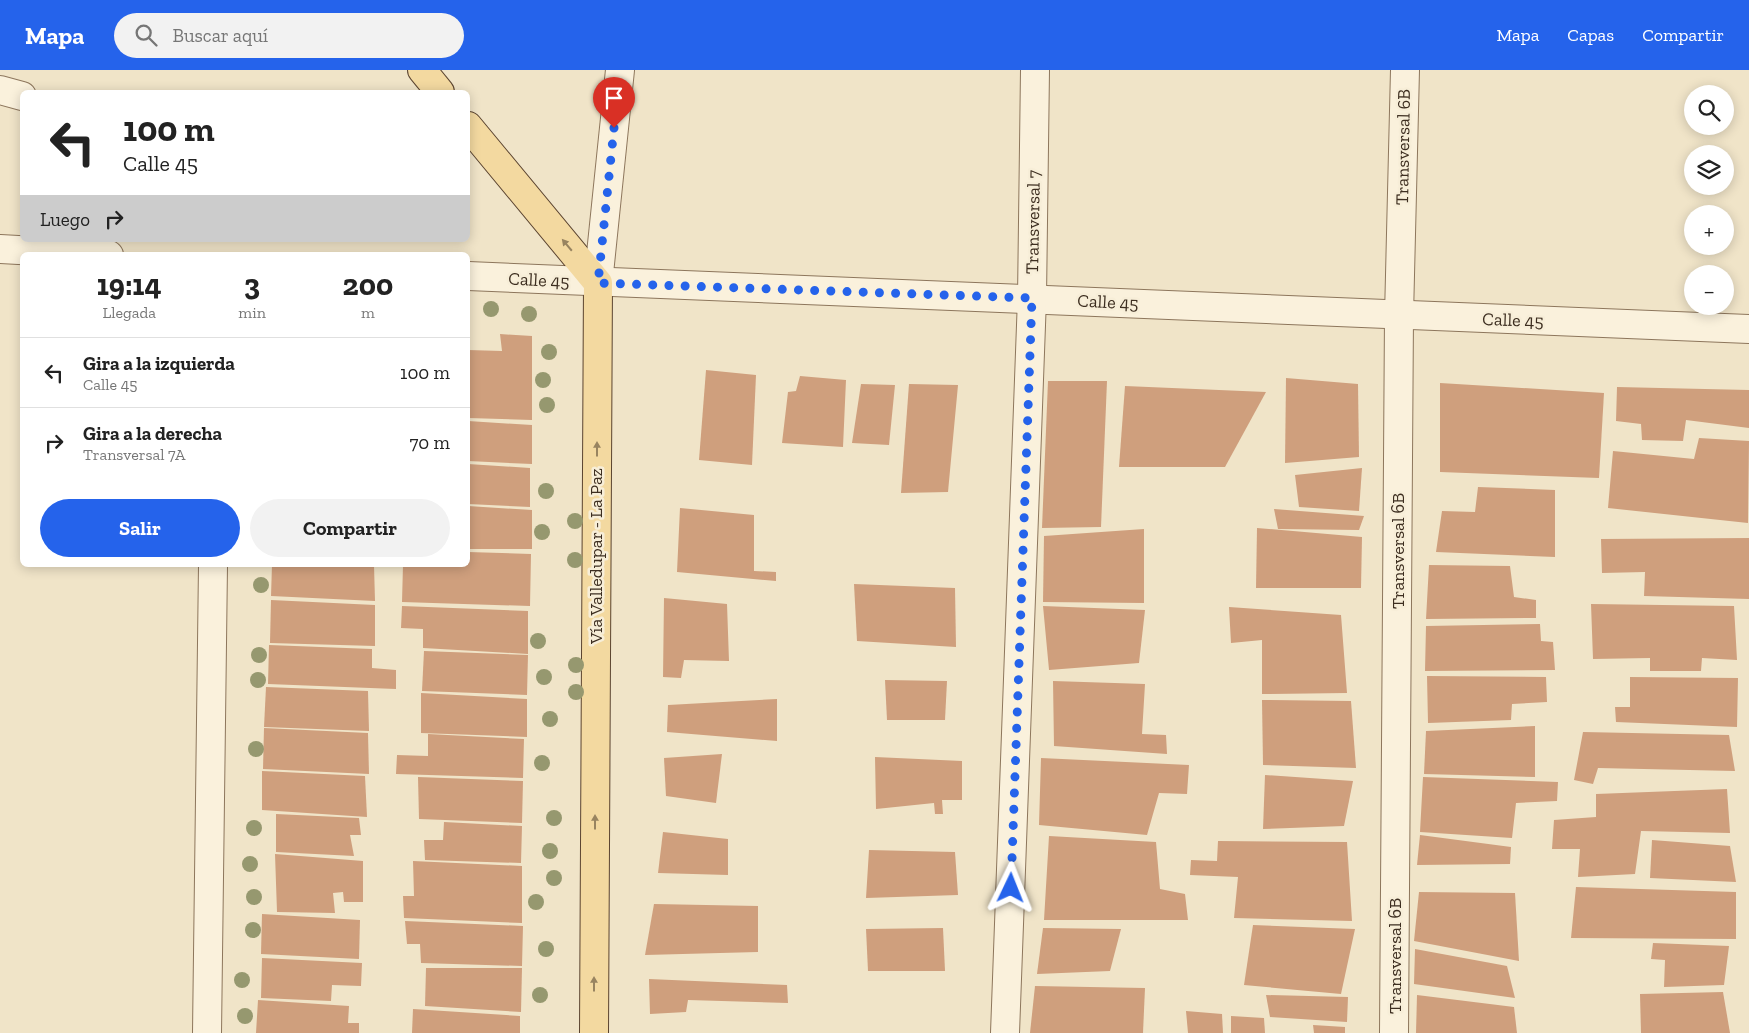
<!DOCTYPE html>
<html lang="es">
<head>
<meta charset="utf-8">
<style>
	:root { --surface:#fff; --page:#f2f2f2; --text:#222; --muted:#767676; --line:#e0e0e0; --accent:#2563eb }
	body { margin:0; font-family:"Zilla Slab",serif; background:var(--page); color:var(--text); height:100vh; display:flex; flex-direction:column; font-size:19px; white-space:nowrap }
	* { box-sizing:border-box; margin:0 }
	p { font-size:16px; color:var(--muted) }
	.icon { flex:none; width:28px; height:28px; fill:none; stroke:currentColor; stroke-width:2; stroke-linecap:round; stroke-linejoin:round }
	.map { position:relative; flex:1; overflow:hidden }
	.sheet { position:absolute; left:20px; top:182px; width:450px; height:315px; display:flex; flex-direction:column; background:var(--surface); border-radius:8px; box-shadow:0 2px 12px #0003 }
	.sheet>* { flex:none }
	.banner { position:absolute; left:20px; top:20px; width:450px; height:152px; border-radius:8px; box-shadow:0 2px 12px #0003; background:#fff; color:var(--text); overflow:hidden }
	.tools { position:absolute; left:1684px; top:15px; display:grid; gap:10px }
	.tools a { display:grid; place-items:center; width:50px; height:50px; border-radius:50%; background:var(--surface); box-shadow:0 2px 12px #0003; font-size:25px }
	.pin { position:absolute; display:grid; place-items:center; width:42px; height:42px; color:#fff; margin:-51px -21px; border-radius:50% 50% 50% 0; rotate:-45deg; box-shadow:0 0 5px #0007 }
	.pin .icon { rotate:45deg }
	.me { position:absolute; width:55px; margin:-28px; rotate:2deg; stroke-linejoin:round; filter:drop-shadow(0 0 4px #0008) }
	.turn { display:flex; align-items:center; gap:18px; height:105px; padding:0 20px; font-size:22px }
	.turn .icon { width:65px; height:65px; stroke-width:2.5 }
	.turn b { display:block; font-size:35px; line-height:42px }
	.then { display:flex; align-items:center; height:48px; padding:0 20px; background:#0003; gap:10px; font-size:19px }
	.eta { display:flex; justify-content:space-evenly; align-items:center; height:85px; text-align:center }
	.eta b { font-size:30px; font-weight:700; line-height:35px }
	.button { display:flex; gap:10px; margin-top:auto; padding:10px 20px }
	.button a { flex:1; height:58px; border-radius:30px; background:var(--accent); color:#fff; font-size:20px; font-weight:700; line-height:58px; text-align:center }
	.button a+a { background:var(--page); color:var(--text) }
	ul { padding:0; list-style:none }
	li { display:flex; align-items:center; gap:15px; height:70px; padding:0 20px; border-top:1px solid var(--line) }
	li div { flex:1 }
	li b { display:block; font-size:19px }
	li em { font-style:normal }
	header { display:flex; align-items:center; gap:30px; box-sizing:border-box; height:70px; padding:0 25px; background:var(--accent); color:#fff }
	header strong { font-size:24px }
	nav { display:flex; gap:28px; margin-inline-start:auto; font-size:18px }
	.search { width:350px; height:45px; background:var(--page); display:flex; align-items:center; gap:12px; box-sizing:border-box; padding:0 18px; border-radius:28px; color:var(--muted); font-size:19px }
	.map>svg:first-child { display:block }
	.building { fill:#cf9f7d }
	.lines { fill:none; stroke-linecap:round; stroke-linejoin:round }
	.minor-casing { stroke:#8d765c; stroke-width:30 }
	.major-casing { stroke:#5b4430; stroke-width:30 }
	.minor { stroke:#faf1dc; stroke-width:28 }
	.major { stroke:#f3d9a0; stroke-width:28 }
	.tree { fill:#96986f }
	.oneway { fill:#988460 }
	.route { stroke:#2563eb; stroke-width:9; stroke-dasharray:0 16.2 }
	.labels { text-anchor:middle; stroke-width:5; stroke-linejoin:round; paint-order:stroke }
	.street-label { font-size:18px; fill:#3d2e20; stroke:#f7eed8 }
</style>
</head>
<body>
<header>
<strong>Mapa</strong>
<div class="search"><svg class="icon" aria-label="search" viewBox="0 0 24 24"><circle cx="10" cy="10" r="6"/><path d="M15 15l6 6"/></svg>Buscar aquí</div>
<nav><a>Mapa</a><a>Capas</a><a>Compartir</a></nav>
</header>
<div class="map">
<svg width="1749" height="963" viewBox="0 0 1749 963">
	<rect width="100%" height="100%" fill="#f0e4c8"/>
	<g class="building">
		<path d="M500,264L532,266V350L468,348V280L502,281Z"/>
		<path d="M706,300L756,305L752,395L699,390Z"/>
		<path d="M800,306L846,310L843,377L782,373L788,322L796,321Z"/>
		<path d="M1286,308L1358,314L1359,387L1285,393Z"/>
		<path d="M1048,311H1107L1101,457L1042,458Z"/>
		<path d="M1440,313L1604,323L1599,408L1440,402Z"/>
		<path d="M861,314L895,315L889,375L852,373Z"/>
		<path d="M909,314L958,315L948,422L901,423Z"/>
		<path d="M1125,316L1266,322L1225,397H1119Z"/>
		<path d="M1617,317L1749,320V358L1686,350L1683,371L1642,370L1641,354L1616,351Z"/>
		<path d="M468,351L532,355V394L468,391Z"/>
		<path d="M1699,368L1749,371L1748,453L1608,438L1613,381L1694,389Z"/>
		<path d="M468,394L530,398V437L468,434Z"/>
		<path d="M1362,398L1359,441L1299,437L1295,405Z"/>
		<path d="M1478,417L1555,420V487L1436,482L1442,441L1475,442Z"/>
		<path d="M468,436L532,440V479H468Z"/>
		<path d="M680,438L754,445V501L776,502V511L677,502Z"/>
		<path d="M1274,439L1364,446L1359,460L1278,459Z"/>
		<path d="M1257,458L1362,467L1361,518H1256Z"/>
		<path d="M1144,459V533L1043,532L1044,466Z"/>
		<path d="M1749,468V529L1644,526L1645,502L1602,503L1601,469Z"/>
		<path d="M468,482L531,484L530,536L402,532L403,495H468Z"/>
		<path d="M272,495H374L375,531L271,526Z"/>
		<path d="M1429,495L1510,496L1514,527L1536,530V548L1426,549Z"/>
		<path d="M854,514L955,518L956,577L857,571Z"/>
		<path d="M664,528L727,534L729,591L684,590L681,608L663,607Z"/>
		<path d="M271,530L375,535V576L270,573Z"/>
		<path d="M1591,534L1734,536L1737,590L1702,588L1701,601H1650V588L1593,589Z"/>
		<path d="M402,536L528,541V584L423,578V559L401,558Z"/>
		<path d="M1043,536L1145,540L1139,593L1049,600Z"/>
		<path d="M1229,537L1341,545L1347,623L1262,624V570L1231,573Z"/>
		<path d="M1540,554L1541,571L1553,572L1555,600L1425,601L1426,556Z"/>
		<path d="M269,575L372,579V598L396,600V619L268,614Z"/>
		<path d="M424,581L528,585L527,625L422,621Z"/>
		<path d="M1427,606L1546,607L1547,632L1512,634L1511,650L1428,653Z"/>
		<path d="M1630,607L1738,608L1737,657L1616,652L1615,637H1630Z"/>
		<path d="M885,610L947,611L945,650H887Z"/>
		<path d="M1053,611L1145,614L1142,664L1166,665L1167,684L1054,676Z"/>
		<path d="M266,617L368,621L369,661L264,657Z"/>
		<path d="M421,623L527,629V667L421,663Z"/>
		<path d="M777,629V671L667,662L668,635Z"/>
		<path d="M1262,630L1351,631L1356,698L1263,695Z"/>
		<path d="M1535,656V707L1424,704L1426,661Z"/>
		<path d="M264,658L368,663L369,704L263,699Z"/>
		<path d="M1583,662L1729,665L1735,701L1598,698L1593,714L1574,710Z"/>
		<path d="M428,664L524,669L523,708L396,704L397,685L428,686Z"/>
		<path d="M722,684L716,733L666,726L664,688Z"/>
		<path d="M875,687L962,691V730H942L943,744H935L934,733L876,739Z"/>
		<path d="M1041,688L1189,695L1187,724L1159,723L1147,765L1039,755Z"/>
		<path d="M262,701L365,706L367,747L262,740Z"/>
		<path d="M1265,705L1353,711L1344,756L1263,759Z"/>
		<path d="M418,707L523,711L522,753L419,749Z"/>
		<path d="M1423,707L1558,712L1557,731L1516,733L1512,768L1420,762Z"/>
		<path d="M1727,719L1730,763L1641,761L1635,804L1578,807L1580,779H1552L1554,750L1596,747V724Z"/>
		<path d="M276,744L359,748L361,765H350L354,786L276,782Z"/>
		<path d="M444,752L522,756L521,793L425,790L424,770H443Z"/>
		<path d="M663,762L728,769V805L658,803Z"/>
		<path d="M1420,765L1511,777L1510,794L1417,795Z"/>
		<path d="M1049,766L1156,772L1160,819L1185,824L1188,850H1044Z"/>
		<path d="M1652,770L1730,776L1736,812L1650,808Z"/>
		<path d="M1218,771L1347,772L1352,851L1234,848L1238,807L1190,805L1191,790L1217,791Z"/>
		<path d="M869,780L955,782L958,825L866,828Z"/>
		<path d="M275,784L363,791V832H344L343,822L333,823L335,843L277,842Z"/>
		<path d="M413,791L522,796V853L404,848L403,826H414Z"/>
		<path d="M1576,817L1736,822V869L1571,868Z"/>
		<path d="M1419,822L1515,823L1519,891L1414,871Z"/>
		<path d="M654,834L758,836V882L645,885Z"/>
		<path d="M262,844L360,850L359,889L261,884Z"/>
		<path d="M405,851L523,856L522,896L421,893L420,874H407Z"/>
		<path d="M1253,855L1355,859L1341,924L1244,915Z"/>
		<path d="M943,858L945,901H868L866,859Z"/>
		<path d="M1043,858L1121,859L1110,901L1037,904Z"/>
		<path d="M1653,873L1729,876L1724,915L1664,917L1665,890L1651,889Z"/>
		<path d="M1415,879L1507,896L1515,928L1414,914Z"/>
		<path d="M262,888L362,893L361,916L332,915L331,931L261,928Z"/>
		<path d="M426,898H522L521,942L425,936Z"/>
		<path d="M649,909L787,915L788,933L688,930L686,942L650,944Z"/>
		<path d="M1035,916L1145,918L1143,963H1030Z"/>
		<path d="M1723,922L1730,963H1641L1640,924Z"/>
		<path d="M1266,925L1348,927L1347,952L1270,947Z"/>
		<path d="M1417,925L1514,937L1517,963H1416Z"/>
		<path d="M258,930L349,936L348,953H359V963H256Z"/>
		<path d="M413,939L520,946V963H412Z"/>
		<path d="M1186,941L1222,944L1223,963H1188Z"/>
		<path d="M1231,946L1264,948L1265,963H1231Z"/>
		<path d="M1313,955L1345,957V963H1314Z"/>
	</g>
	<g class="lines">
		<defs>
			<g id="minor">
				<path d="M0,20L22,26"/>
				<path d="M0,179L109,185"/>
				<path d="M468,206L1749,259"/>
				<path d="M598,213L620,0"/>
				<path d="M207,963L213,495"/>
				<path d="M1005,963L1032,228L1035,0"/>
				<path d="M1394,963L1399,246L1405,0"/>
			</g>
			<g id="major">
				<path d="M422,0L440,22"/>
				<path d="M468,56L598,213L594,963"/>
			</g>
		</defs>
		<use href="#minor" class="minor-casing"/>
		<use href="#major" class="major-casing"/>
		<use href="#minor" class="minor"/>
		<use href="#major" class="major"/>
	</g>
	<g class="tree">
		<circle cx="491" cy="239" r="8"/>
		<circle cx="529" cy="244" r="8"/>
		<circle cx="549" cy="282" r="8"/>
		<circle cx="543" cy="310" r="8"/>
		<circle cx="547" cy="335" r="8"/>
		<circle cx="546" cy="421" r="8"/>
		<circle cx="575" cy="451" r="8"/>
		<circle cx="542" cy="462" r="8"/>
		<circle cx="575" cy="490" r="8"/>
		<circle cx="261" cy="515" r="8"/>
		<circle cx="538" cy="571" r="8"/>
		<circle cx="259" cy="585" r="8"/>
		<circle cx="576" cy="595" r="8"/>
		<circle cx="544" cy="607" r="8"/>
		<circle cx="258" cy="610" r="8"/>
		<circle cx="576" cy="622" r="8"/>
		<circle cx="550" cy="649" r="8"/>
		<circle cx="256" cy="679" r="8"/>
		<circle cx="542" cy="693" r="8"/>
		<circle cx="554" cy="748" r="8"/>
		<circle cx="254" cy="758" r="8"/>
		<circle cx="550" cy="781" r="8"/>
		<circle cx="250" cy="794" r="8"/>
		<circle cx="554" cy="808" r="8"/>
		<circle cx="254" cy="827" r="8"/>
		<circle cx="536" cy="832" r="8"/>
		<circle cx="253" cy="860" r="8"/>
		<circle cx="546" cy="879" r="8"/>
		<circle cx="242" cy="910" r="8"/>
		<circle cx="540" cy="925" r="8"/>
		<circle cx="245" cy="946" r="8"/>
	</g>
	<defs><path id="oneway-solid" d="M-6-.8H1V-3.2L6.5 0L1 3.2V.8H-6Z" transform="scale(1.25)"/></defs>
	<g class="oneway">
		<use href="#oneway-solid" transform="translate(567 175) rotate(-130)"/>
		<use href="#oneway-solid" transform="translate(597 379) rotate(-90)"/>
		<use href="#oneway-solid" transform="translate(595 752) rotate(-90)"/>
		<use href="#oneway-solid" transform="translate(594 914) rotate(-90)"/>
	</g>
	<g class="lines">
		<path class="route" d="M614,58L598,213L1032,228L1011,818"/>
	</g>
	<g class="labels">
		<g class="street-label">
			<text transform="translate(1403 77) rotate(-89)" y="6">Transversal 6B</text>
			<text transform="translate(1033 152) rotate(-89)" y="6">Transversal 7</text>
			<text transform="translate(539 210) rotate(3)" y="6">Calle 45</text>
			<text transform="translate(1108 232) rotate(3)" y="6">Calle 45</text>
			<text transform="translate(1513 250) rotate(2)" y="6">Calle 45</text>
			<text transform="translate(1398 481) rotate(-90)" y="6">Transversal 6B</text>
			<text transform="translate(596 486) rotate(-90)" y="6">Vía Valledupar - La Paz</text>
			<text transform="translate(1395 886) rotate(-90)" y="6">Transversal 6B</text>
		</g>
	</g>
</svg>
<div class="tools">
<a><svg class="icon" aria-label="search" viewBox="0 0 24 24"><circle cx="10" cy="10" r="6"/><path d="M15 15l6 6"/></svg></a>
<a><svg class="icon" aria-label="layers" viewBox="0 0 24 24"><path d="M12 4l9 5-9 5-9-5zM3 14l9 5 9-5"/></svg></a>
<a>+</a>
<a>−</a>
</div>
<div class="pin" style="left:614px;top:58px;background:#d93025"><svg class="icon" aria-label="arrive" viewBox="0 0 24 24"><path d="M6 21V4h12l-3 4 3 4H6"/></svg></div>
<svg class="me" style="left:1011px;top:818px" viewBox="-20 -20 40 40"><path d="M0-17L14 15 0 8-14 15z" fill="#2563eb" stroke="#fff" stroke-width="4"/></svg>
<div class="banner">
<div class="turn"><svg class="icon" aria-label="left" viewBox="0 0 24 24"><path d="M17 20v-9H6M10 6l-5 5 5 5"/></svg><div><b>100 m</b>Calle 45</div></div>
<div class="then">Luego<svg class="icon" aria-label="right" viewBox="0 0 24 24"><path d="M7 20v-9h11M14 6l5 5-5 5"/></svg></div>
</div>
<section class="sheet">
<div class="eta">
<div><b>19:14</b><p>Llegada</p></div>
<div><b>3</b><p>min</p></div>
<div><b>200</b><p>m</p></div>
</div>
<ul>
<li><svg class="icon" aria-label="left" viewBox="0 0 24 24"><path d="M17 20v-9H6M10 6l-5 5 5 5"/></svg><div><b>Gira a la izquierda</b><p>Calle 45</p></div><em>100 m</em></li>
<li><svg class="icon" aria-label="right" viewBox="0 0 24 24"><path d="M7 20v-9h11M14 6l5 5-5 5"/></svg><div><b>Gira a la derecha</b><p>Transversal 7A</p></div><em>70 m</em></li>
</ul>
<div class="button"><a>Salir</a><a>Compartir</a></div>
</section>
</div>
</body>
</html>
